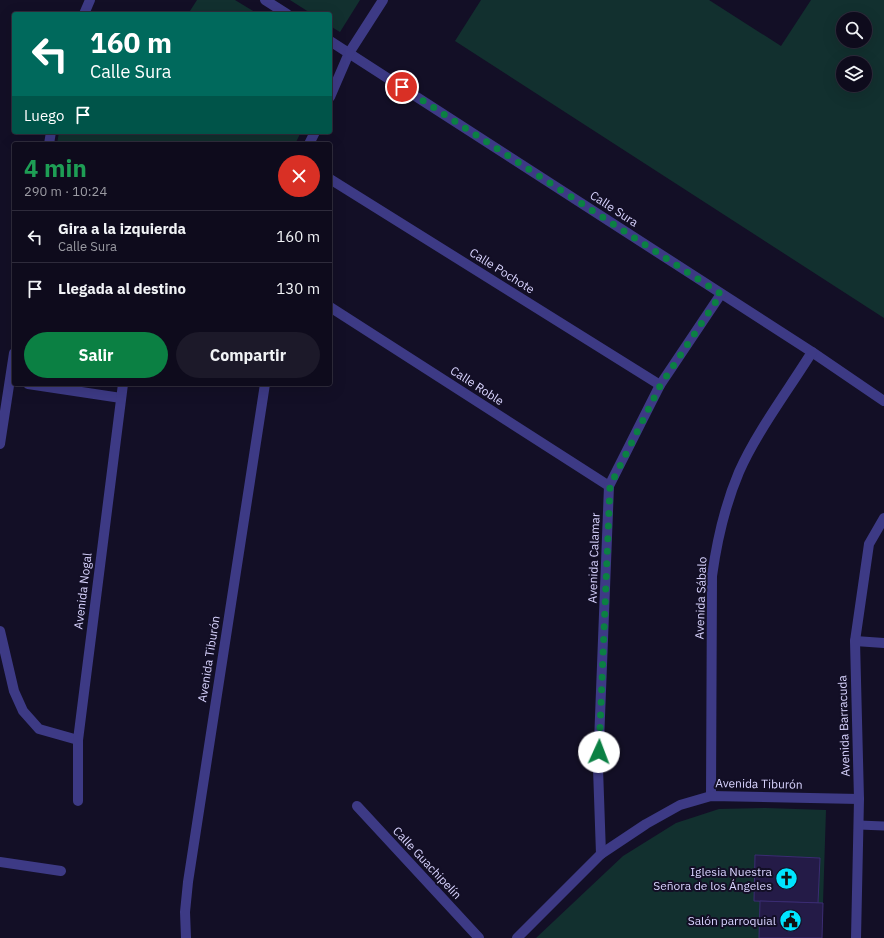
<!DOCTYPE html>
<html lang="es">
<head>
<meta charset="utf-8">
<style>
	:root { --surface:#0e0b1c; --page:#1c1929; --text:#f1f3f6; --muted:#9b9ba3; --line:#2e2b3b; --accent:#0b8043 }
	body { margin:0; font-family:"IBM Plex Sans",sans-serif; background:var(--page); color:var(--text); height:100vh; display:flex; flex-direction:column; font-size:15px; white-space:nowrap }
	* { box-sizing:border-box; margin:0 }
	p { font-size:13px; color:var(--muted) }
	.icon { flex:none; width:22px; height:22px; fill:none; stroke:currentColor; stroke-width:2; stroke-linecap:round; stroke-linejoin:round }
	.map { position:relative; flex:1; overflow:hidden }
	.side { position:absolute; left:12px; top:142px; width:320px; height:244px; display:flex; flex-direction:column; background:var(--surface); border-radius:4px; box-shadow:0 4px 16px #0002,0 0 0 1px var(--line) }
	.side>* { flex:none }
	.guide { position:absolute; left:12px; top:12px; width:320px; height:122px; border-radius:4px; box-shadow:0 4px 16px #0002,0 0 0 1px var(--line); background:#00695c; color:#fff; overflow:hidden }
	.buttons { position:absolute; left:836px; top:12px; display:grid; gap:8px }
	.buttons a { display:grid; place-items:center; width:36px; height:36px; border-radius:50%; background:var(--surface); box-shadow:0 4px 16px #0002,0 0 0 1px var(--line); font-size:20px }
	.pin { position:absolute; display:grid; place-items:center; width:34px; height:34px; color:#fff; margin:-17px; border:2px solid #fff; border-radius:50%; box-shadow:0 1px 4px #0007 }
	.me { position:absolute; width:44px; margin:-22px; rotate:2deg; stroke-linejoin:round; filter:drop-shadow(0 0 3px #0008) }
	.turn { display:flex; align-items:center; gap:14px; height:84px; padding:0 12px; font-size:18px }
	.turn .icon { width:52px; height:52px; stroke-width:2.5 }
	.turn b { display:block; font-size:28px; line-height:34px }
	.then { display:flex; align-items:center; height:38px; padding:0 12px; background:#0003; gap:8px; font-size:15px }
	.round { display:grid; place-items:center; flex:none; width:42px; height:42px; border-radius:21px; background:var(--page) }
	.summary { display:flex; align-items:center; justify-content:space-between; height:68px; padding:0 12px }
	h1 { font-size:24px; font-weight:700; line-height:30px; color:#1e9e55 }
	.button { display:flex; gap:8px; margin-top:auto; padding:8px 12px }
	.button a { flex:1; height:46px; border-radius:24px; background:var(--accent); color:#fff; font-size:16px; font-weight:700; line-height:46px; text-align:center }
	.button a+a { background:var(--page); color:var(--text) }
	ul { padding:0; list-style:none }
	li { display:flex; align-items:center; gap:12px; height:52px; padding:0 12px; border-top:1px solid var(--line) }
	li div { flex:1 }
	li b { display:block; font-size:15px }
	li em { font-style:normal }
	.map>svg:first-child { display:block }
	.green { fill:#12302f; fill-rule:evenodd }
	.building { fill:#241b47; stroke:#3b2d73 }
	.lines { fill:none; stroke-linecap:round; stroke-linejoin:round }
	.service { stroke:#3d3a85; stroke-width:9 }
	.minor { stroke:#3d3a85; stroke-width:10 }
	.tertiary { stroke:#3d3a85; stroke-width:10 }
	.route { stroke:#0b8043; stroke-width:7; stroke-dasharray:0 12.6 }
	.labels { text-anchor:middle; stroke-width:4; stroke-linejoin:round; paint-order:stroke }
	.street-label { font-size:12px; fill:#d9d4ff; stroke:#130f26 }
	.poi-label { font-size:12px; fill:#d9d4ff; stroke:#130f26; text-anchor:end }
</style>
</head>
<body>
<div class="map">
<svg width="884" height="938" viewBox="0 0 884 938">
	<rect width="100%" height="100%" fill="#130f26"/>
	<g class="green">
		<path d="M197,0H235L258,14H188Z"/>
		<path d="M290,0H360L340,32L330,26V14H312Z"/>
		<path d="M481,0H709L781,46L811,0H884V318L455,41ZM843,19H865V41H843ZM843,63H865V85H843Z"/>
		<path d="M59,132H301L295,144H174L154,141L153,144H57Z"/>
		<path d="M766,808L826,810L823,903H818L820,858L755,855L754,901H760L759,938H536L623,856L676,823L719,809Z"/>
	</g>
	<g class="building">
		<path d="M755,855L820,858L818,903L754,901Z"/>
		<path d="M760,901L823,903L822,938H759Z"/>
	</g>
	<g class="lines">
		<path class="service" d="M859,825L884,826"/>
		<g class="minor">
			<path d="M265,0L287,14"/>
			<path d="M84,14L90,0"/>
			<path d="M330,41L812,352L884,401"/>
			<path d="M330,97L349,53L383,0"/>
			<path d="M49,144L51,132"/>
			<path d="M309,144L315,132"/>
			<path d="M330,179L660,385"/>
			<path d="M330,307L609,486"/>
			<path d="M28,384L121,398"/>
			<path d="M0,444L14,353"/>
			<path d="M0,631L14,691L23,711L39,729L78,740"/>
			<path d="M855,641L884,643"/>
			<path d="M711,796L712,576C717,540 725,505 739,472C756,433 789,389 812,352"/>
			<path d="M78,801V740L123,384"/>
			<path d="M357,806L479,938"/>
			<path d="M601,854L598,768L609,486L660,385L721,294"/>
			<path d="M0,862L61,871"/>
			<path d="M186,938L185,912L188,882L265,384"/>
			<path d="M517,938L601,854L646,824L680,805L711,796L859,799"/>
		</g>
		<path class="tertiary" d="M856,938L859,799L855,641L869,544L884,518"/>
	</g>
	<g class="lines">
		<path class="route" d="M402,87L721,294L660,386L610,486L599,752"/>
	</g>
	<defs>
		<symbol id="church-disc" viewBox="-11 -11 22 22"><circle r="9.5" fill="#00e5ff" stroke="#130f26"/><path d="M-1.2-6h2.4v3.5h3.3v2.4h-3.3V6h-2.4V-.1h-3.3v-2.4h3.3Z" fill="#111"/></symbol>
		<symbol id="civic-disc" viewBox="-11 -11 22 22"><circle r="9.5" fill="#00e5ff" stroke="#130f26"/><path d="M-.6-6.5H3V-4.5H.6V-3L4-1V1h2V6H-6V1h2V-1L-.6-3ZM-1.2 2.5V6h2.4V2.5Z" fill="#111"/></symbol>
	</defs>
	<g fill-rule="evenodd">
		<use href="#church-disc" x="774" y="866" width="25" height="25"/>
		<use href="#civic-disc" x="778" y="908" width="25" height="25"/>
	</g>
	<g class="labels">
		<g class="street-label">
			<text transform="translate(614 209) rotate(33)" y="4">Calle Sura</text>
			<text transform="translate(502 271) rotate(32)" y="4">Calle Pochote</text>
			<text transform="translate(477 386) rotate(33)" y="4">Calle Roble</text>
			<text transform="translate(594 558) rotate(-88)" y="4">Avenida Calamar</text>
			<text transform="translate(83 591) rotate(-83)" y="4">Avenida Nogal</text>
			<text transform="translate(701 598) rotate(-88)" y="4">Avenida Sábalo</text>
			<text transform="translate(209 659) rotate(-81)" y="4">Avenida Tiburón</text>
			<text transform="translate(844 726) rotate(-92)" y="4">Avenida Barracuda</text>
			<text transform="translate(759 784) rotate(1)" y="4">Avenida Tiburón</text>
			<text transform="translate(427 863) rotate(47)" y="4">Calle Guachipelín</text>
		</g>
		<g class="poi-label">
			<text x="772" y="876">Iglesia Nuestra<tspan x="772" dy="14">Señora de los Ángeles</tspan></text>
			<text x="776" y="925">Salón parroquial</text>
		</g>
	</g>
</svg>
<div class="buttons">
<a><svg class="icon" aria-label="search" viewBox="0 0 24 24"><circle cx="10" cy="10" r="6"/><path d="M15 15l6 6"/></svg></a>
<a><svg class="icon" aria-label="layers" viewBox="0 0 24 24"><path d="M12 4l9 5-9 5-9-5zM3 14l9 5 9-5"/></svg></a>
</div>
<div class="pin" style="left:402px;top:87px;background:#d93025"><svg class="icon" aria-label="arrive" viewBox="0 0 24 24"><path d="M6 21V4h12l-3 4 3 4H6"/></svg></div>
<svg class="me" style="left:599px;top:752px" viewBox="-20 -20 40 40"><circle r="19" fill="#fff"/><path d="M0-13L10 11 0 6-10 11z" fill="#0b8043"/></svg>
<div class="guide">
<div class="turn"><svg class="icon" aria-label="left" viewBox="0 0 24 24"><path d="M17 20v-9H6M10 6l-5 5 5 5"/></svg><div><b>160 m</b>Calle Sura</div></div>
<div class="then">Luego<svg class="icon" aria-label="arrive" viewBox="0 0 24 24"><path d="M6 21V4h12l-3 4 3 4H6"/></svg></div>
</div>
<section class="side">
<div class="summary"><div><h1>4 min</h1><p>290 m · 10:24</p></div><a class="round" style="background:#d93025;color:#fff"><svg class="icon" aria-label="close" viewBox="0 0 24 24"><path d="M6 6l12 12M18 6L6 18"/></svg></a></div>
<ul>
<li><svg class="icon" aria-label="left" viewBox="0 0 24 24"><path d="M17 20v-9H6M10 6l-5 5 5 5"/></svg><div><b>Gira a la izquierda</b><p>Calle Sura</p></div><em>160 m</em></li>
<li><svg class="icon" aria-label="arrive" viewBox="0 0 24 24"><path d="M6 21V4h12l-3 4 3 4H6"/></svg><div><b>Llegada al destino</b></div><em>130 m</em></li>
</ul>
<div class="button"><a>Salir</a><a>Compartir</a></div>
</section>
</div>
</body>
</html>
